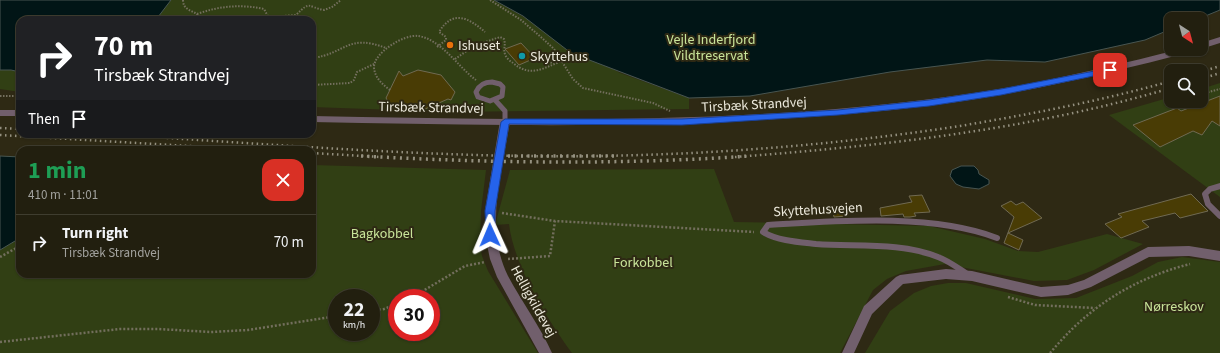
<!DOCTYPE html>
<html lang="en">
<head>
<meta charset="utf-8">
<style>
	:root { --surface:#221f0f; --page:#2e2c1d; --text:#f1f3f6; --muted:#a2a29e; --line:#3f3d2f }
	body { margin:0; font-family:"Source Sans 3",sans-serif; background:var(--page); color:var(--text); height:100vh; display:flex; flex-direction:column; font-size:15px; white-space:nowrap }
	* { box-sizing:border-box; margin:0 }
	p { font-size:13px; color:var(--muted) }
	.icon { flex:none; width:22px; height:22px; fill:none; stroke:currentColor; stroke-width:2; stroke-linecap:round; stroke-linejoin:round }
	.map { position:relative; flex:1; overflow:hidden }
	.panel { position:absolute; left:16px; top:146px; width:300px; height:132px; display:flex; flex-direction:column; background:var(--surface); border-radius:12px; box-shadow:0 1px 3px #0004,0 0 0 1px var(--line) }
	.panel>* { flex:none }
	.top-card { position:absolute; left:16px; top:16px; width:300px; height:122px; border-radius:12px; box-shadow:0 1px 3px #0004,0 0 0 1px var(--line); background:#202124; color:#fff; overflow:hidden }
	.needle { width:26px; rotate:144deg }
	.tools { position:absolute; left:1164px; top:12px; display:grid; gap:8px }
	.tools a { display:grid; place-items:center; width:44px; height:44px; border-radius:8px; background:var(--surface); box-shadow:0 1px 3px #0004,0 0 0 1px var(--line); font-size:20px }
	.speed { position:absolute; left:328px; top:289px; display:flex; gap:8px; font-size:20px; font-weight:700; text-align:center }
	.speed>* { display:grid; place-content:center; width:52px; height:52px; border-radius:50%; background:var(--surface); box-shadow:0 1px 3px #0004,0 0 0 1px var(--line); line-height:1 }
	.speed small { font-size:10px; font-weight:400 }
	.speed .limit { border:6px solid #d22; background:#fff; color:#111 }
	.pin { position:absolute; display:grid; place-items:center; width:34px; height:34px; color:#fff; margin:-17px; border-radius:8px; box-shadow:0 2px 6px #0006 }
	.me { position:absolute; width:44px; margin:-22px; rotate:359deg; stroke-linejoin:round; filter:drop-shadow(0 0 3px #0008) }
	.turn { display:flex; align-items:center; gap:14px; height:84px; padding:0 12px; font-size:18px }
	.turn .icon { width:52px; height:52px; stroke-width:2.5 }
	.turn b { display:block; font-size:28px; line-height:34px }
	.then { display:flex; align-items:center; height:38px; padding:0 12px; background:#0003; gap:8px; font-size:15px }
	.round { display:grid; place-items:center; flex:none; width:42px; height:42px; border-radius:12px; background:var(--page) }
	.headline { display:flex; align-items:center; justify-content:space-between; height:68px; padding:0 12px }
	h1 { font-size:24px; font-weight:700; line-height:30px; color:#1e9e55 }
	ul { padding:0; list-style:none }
	li { display:flex; align-items:center; gap:12px; height:56px; padding:0 12px; border-top:1px solid var(--line) }
	li div { flex:1 }
	li b { display:block; font-size:15px }
	li em { font-style:normal }
	.map>svg:first-child { display:block }
	.green { fill:#313f14; fill-rule:evenodd }
	.water { fill:#011516; stroke:#485551 }
	.building { fill:#493c05; stroke:#706a52 }
	.lines { fill:none; stroke-linecap:round; stroke-linejoin:round }
	.path-far1 { stroke:#736f5d; stroke-width:2; stroke-dasharray:1.5 1.5; stroke-linecap:butt }
	.path { stroke:#736f5d; stroke-width:2.5; stroke-dasharray:2 2; stroke-linecap:butt }
	.service-far1 { stroke:#715f6c; stroke-width:5 }
	.service { stroke:#715f6c; stroke-width:6 }
	.minor { fill:#715f6c; fill-rule:evenodd }
	.tertiary { fill:#715f6c; fill-rule:evenodd }
	.rail-far1 { stroke:#959180; stroke-width:2.5; stroke-dasharray:1.5 3.5; stroke-linecap:butt }
	.rail { stroke:#959180; stroke-width:3.5; stroke-dasharray:2 4.5; stroke-linecap:butt }
	.route { fill:#2563eb; stroke:#184099 }
	.food-dot { fill:#e8710a; stroke:#2e2914; stroke-width:1.5 }
	.culture-dot { fill:#0f9aa8; stroke:#2e2914; stroke-width:1.5 }
	.labels { text-anchor:middle; stroke-width:4; stroke-linejoin:round; paint-order:stroke }
	.park-label { font-size:14px; fill:#c9e49a; stroke:#2e2914 }
	.poi-label { font-size:14px; fill:#ece9dc; stroke:#2e2914; text-anchor:start }
	.street-label { font-size:14px; fill:#ece9dc; stroke:#2e2914 }
</style>
</head>
<body>
<div class="map">
<svg width="1220" height="353" viewBox="0 0 1220 353">
	<rect width="100%" height="100%" fill="#2e2914"/>
	<g class="green">
		<path d="M0,0H494L620,73L689,98V109L453,112L312,107V20H153L158,17L20,20Z"/>
		<path d="M0,70H11L20,72V92L0,89Z"/>
		<path d="M1220,83V197L1109,115L1171,97V101H1201V89Z"/>
		<path d="M0,156H20V274H312V165L486,170L481,211L480,245L482,256L488,271L538,353H0ZM337,298H371V332H337ZM397,298H431V332H397Z"/>
		<path d="M714,169L734,222L929,226L985,239L1018,251L1038,252L1107,234L1143,244L1094,270L1067,280L1034,281L945,264L906,271L887,279L873,290L840,353H572C547,319 514,266 509,224L495,225L510,170Z"/>
		<path d="M1182,257L1220,262V353H865L890,311L914,293L931,286L948,283H966L1035,299L1076,298L1132,276L1158,262Z"/>
	</g>
	<g class="water">
		<path d="M0,0H171L158,17L153,20H20V72L11,70H0Z"/>
		<path d="M494,0H1220V10L1198,19H1171V29L1145,40L1045,62L987,60L890,72L750,96L689,98L571,53L523,16Z"/>
		<path d="M0,156L20,157V238L0,250Z"/>
		<path d="M961,166H974L978,170L979,174L989,180V184L979,189L963,187L956,184L950,176L952,170Z"/>
	</g>
	<g class="building">
		<path d="M521,43L535,58L519,65L505,49Z"/>
		<path d="M418,70L441,75L455,92L451,100L448,99L425,109L401,106L392,108L386,98L399,71L403,76Z"/>
		<path d="M1220,96V126L1212,121L1202,135L1193,131L1160,147L1133,125L1177,108L1181,111Z"/>
		<path d="M1191,194L1208,211L1180,218L1175,213L1142,221L1149,227L1121,238L1105,224L1122,217L1118,214Z"/>
		<path d="M922,195L930,212L914,213L916,216L910,217H904L903,214L881,216L880,208L912,202L909,196Z"/>
		<path d="M1011,201L1016,205L1023,202L1042,218L1008,233L1023,240L1019,250L1004,243L1014,217L1001,206Z"/>
		<path d="M832,206H845L848,216L834,217Z"/>
	</g>
	<g class="lines">
		<g class="path-far1">
			<path d="M183,0C183,9 190,10 197,14L198,20"/>
			<path d="M490,0L521,20L542,38L554,49L573,79L583,88L653,103L670,111"/>
			<path d="M197,14C219,6 241,4 264,9L270,20"/>
			<path d="M274,20L283,16L296,15C311,0 307,7 324,10L332,7L341,0"/>
			<path d="M437,47L446,40V37L439,32C453,9 469,18 485,32"/>
			<path d="M312,58C346,54 347,33 386,48"/>
			<path d="M455,59L474,46L500,37L504,39C506,46 503,49 505,54C506,58 510,61 513,63C531,78 543,68 562,61"/>
			<path d="M545,60L552,63"/>
			<path d="M312,85L350,83L354,80L357,72L374,64"/>
			<path d="M390,90C383,85 375,78 374,68C373,53 404,34 418,36C441,39 458,67 476,80"/>
			<path d="M1205,93L1220,89"/>
			<path d="M0,96H20"/>
		</g>
		<g class="path">
			<path d="M502,213L555,221L754,232"/>
			<path d="M0,257L20,246"/>
			<path d="M508,259L550,256L555,221"/>
			<path d="M1008,297L1035,305L1095,308"/>
			<path d="M411,298L465,266L485,262"/>
			<path d="M371,311L384,309L397,304"/>
			<path d="M0,342L120,329H158L211,332L248,330L337,316"/>
			<path d="M1050,353C1062,339 1075,325 1089,314C1118,290 1154,273 1190,264"/>
		</g>
		<g class="service-far1">
			<path d="M492,82L500,84L503,87L502,96L490,101L478,97L476,92C479,85 485,82 492,82Z"/>
			<path d="M495,100L505,111V121"/>
		</g>
		<g class="service">
			<path d="M1220,186L1210,189L1205,194L1208,204L1220,216"/>
			<path d="M967,274C958,268 949,261 938,257C900,242 856,247 816,244C798,242 779,241 763,232L768,225C837,221 932,213 997,238"/>
		</g>
		<g class="minor">
			<path d="M505,118L510,121C502,172 484,228 508,276C522,302 540,326 552,353H539L497,277L490,259L485,235V211L500,121Z"/>
			<path d="M1189,246L1220,251V261L1189,256L1149,257L1091,287L1068,295L1041,297L972,281L946,279L903,284L872,314L854,353H842L864,306L896,277L900,275L946,269L972,271L1041,287L1068,285L1084,280L1148,247Z"/>
		</g>
		<g class="tertiary">
			<path d="M1220,37V43L1201,49V43Z"/>
			<path d="M1181,49H1195L1194,51C1122,70 1050,87 976,99C920,108 864,113 807,117C643,129 477,125 312,122V116C533,120 755,126 974,93C1044,83 1112,66 1181,49Z"/>
			<rect x="0" y="110" width="20" height="6"/>
		</g>
		<g class="rail-far1">
			<path d="M1201,72L1220,66"/>
			<path d="M1201,79L1220,73"/>
			<path d="M0,128L20,129"/>
			<path d="M102,134C242,142 383,154 523,156C669,158 815,148 960,126C1031,114 1101,101 1171,81"/>
			<path d="M0,135L258,150"/>
			<path d="M312,153L380,157"/>
			<path d="M735,157C881,146 1030,130 1171,88"/>
		</g>
		<g class="rail">
			<path d="M361,156C490,163 620,165 749,156"/>
			<path d="M508,156H615"/>
		</g>
	</g>
	<path class="route" d="M1110,68L1113,69V72L1001,95L929,106L838,115L682,125L509,124L495,211V235L494,238H487L486,235L485,211L501,122L505,119H682L838,110L929,100L1001,89Z"/>
	<circle class="food-dot" cx="450" cy="45" r="4"/>
	<circle class="culture-dot" cx="522" cy="56" r="4"/>
	<g class="labels">
		<g class="park-label">
			<text x="711" y="44">Vejle Inderfjord<tspan x="711" dy="16">Vildtreservat</tspan></text>
			<text x="382" y="238">Bagkobbel</text>
			<text x="643" y="267">Forkobbel</text>
			<text x="1174" y="311">Nørreskov</text>
		</g>
		<g class="poi-label">
			<text x="458" y="50">Ishuset</text>
			<text x="530" y="61">Skyttehus</text>
		</g>
		<g class="street-label">
			<text transform="translate(754 104) rotate(-3)" y="5">Tirsbæk Strandvej</text>
			<text transform="translate(431 107) rotate(1)" y="5">Tirsbæk Strandvej</text>
			<text transform="translate(818 209) rotate(-3)" y="5">Skyttehusvejen</text>
			<text transform="translate(534 301) rotate(61)" y="5">Helligkildevej</text>
		</g>
	</g>
</svg>
<div class="tools">
<a><svg class="needle" viewBox="-14 -14 28 28"><path d="M0-13l5 13h-10z" fill="#e53935"/><path d="M0 13l5-13h-10z" fill="#a2a29e"/></svg></a>
<a><svg class="icon" aria-label="search" viewBox="0 0 24 24"><circle cx="10" cy="10" r="6"/><path d="M15 15l6 6"/></svg></a>
</div>
<div class="speed"><div>22<small>km/h</small></div><div class="limit">30</div></div>
<div class="pin" style="left:1110px;top:70px;background:#d93025"><svg class="icon" aria-label="arrive" viewBox="0 0 24 24"><path d="M6 21V4h12l-3 4 3 4H6"/></svg></div>
<svg class="me" style="left:490px;top:235px" viewBox="-20 -20 40 40"><path d="M0-17L14 15 0 8-14 15z" fill="#2563eb" stroke="#fff" stroke-width="4"/></svg>
<div class="top-card">
<div class="turn"><svg class="icon" aria-label="right" viewBox="0 0 24 24"><path d="M7 20v-9h11M14 6l5 5-5 5"/></svg><div><b>70 m</b>Tirsbæk Strandvej</div></div>
<div class="then">Then<svg class="icon" aria-label="arrive" viewBox="0 0 24 24"><path d="M6 21V4h12l-3 4 3 4H6"/></svg></div>
</div>
<section class="panel">
<div class="headline"><div><h1>1 min</h1><p>410 m · 11:01</p></div><a class="round" style="background:#d93025;color:#fff"><svg class="icon" aria-label="close" viewBox="0 0 24 24"><path d="M6 6l12 12M18 6L6 18"/></svg></a></div>
<ul>
<li><svg class="icon" aria-label="right" viewBox="0 0 24 24"><path d="M7 20v-9h11M14 6l5 5-5 5"/></svg><div><b>Turn right</b><p>Tirsbæk Strandvej</p></div><em>70 m</em></li>
</ul>
</section>
</div>
</body>
</html>
